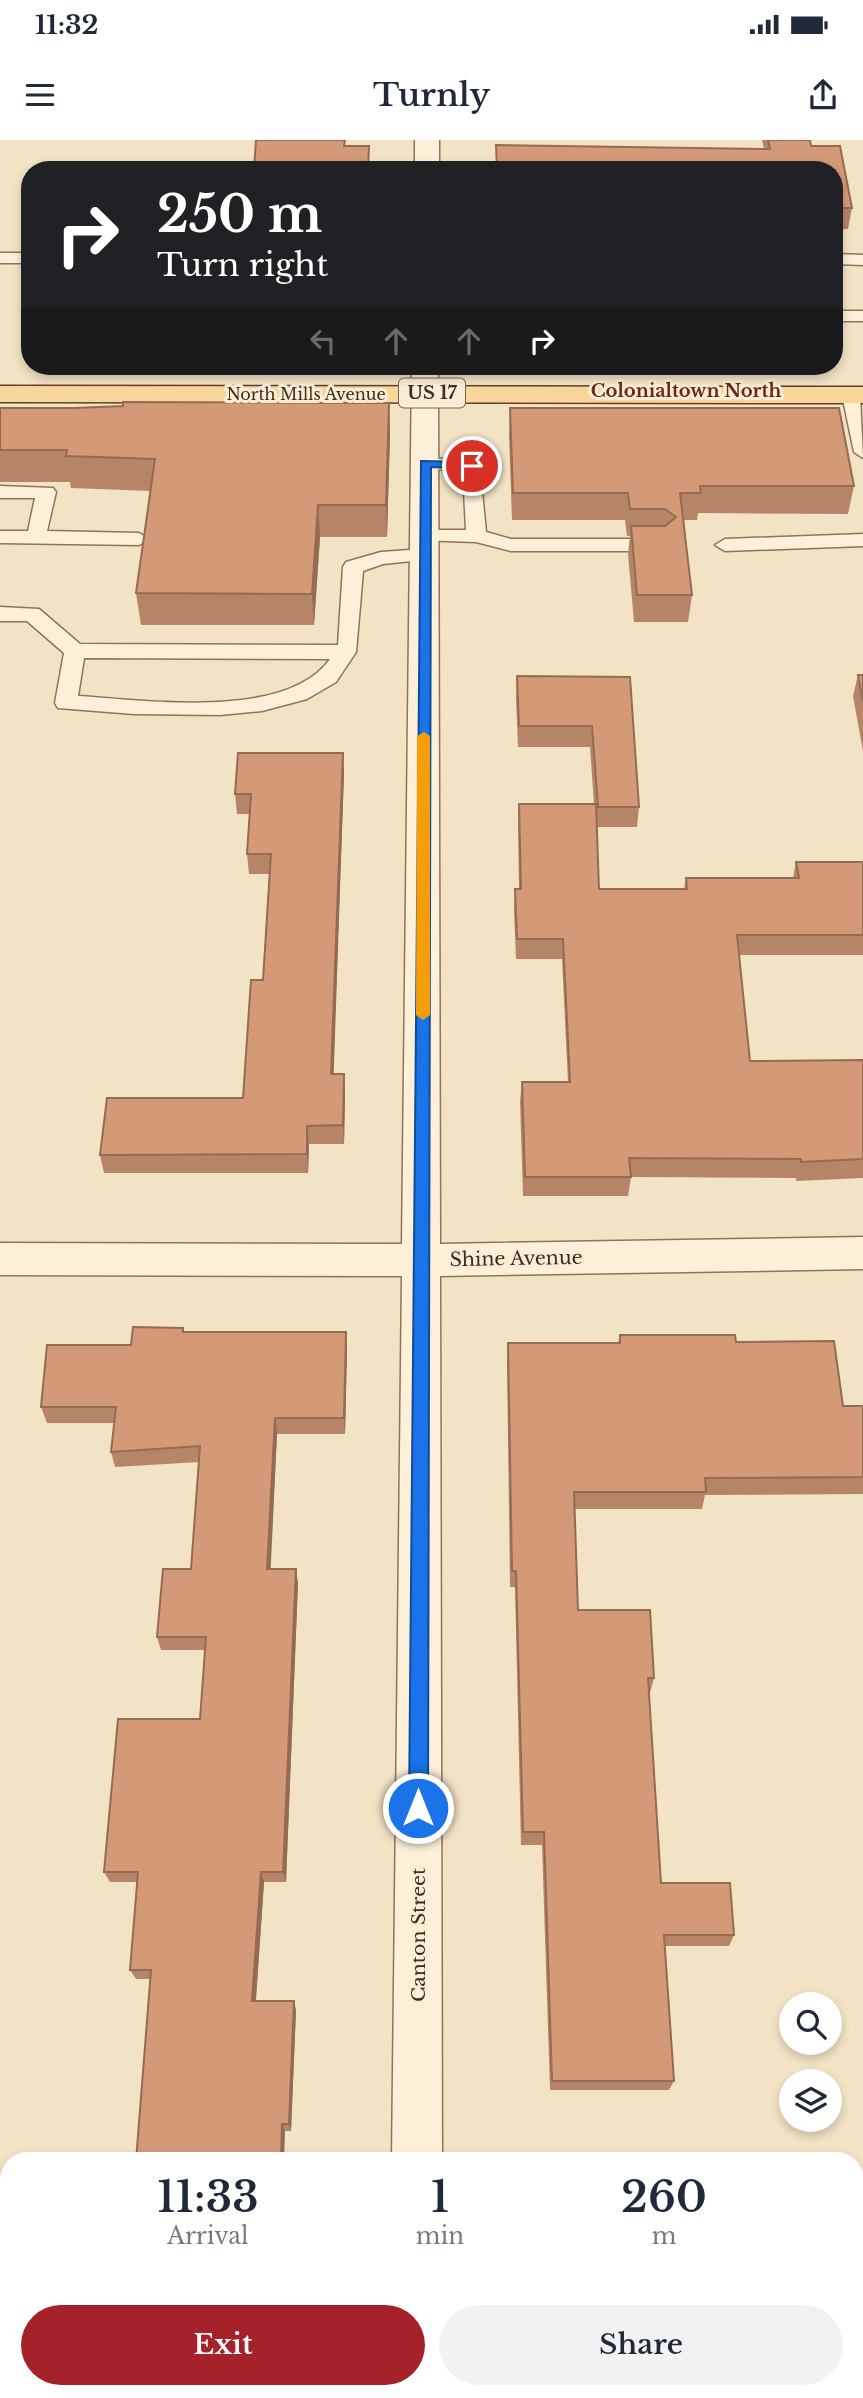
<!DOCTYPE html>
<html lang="en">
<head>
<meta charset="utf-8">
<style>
	:root { --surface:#fff; --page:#f2f2f3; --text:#1f2937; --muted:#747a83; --accent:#a5222a }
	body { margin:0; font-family:"Libre Baskerville",serif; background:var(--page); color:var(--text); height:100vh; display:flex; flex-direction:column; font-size:26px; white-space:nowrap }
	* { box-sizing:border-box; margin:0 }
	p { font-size:23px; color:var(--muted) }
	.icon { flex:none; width:38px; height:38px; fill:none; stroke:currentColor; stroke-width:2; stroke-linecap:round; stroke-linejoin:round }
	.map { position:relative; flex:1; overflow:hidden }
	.panel { position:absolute; left:0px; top:2012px; width:864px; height:247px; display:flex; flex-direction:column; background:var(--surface); border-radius:28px 28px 0 0; box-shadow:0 4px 10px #0003 }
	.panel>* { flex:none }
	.top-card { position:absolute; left:21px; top:21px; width:822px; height:214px; border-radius:28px; box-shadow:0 4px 10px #0003; background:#202124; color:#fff; overflow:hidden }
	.tools { position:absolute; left:779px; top:1852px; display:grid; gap:14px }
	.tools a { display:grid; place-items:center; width:63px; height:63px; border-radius:50%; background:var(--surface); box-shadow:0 4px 10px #0003; font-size:35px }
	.pin { position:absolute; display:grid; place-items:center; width:60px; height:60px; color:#fff; margin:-30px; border:4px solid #fff; border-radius:50%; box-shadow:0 2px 7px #0007 }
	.me { position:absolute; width:77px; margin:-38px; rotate:0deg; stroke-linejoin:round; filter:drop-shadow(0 0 5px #0008) }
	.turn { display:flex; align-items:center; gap:24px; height:147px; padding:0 21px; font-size:32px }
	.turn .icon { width:91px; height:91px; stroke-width:2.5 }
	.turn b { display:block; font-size:49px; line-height:60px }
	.lanes { display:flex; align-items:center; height:66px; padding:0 21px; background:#0003; justify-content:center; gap:35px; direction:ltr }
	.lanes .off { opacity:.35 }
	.eta { display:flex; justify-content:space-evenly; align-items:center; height:119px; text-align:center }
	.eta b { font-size:42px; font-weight:600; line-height:49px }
	.primary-button { display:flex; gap:14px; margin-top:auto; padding:14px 21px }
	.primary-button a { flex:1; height:80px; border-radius:42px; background:var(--accent); color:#fff; font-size:28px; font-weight:600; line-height:80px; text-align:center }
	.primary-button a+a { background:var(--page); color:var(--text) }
	.status { display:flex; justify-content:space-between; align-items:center; height:49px; padding:0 35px; background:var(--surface); direction:ltr }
	.status svg { height:19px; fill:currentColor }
	header { display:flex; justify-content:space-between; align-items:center; height:91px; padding:0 21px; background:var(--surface); font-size:32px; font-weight:600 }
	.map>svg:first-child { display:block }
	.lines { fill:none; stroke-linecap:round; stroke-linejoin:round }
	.lane-casing { stroke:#907359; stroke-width:3 }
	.street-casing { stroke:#907359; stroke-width:3 }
	.primary-casing { stroke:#5d412d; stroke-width:3 }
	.lane { fill:#fcf0d9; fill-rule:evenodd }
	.street { fill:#fcf0d9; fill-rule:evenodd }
	.primary { fill:#f8d69a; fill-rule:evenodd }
	.wall { fill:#b68466 }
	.shaded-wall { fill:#946b53 }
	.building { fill:#d49977; stroke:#946b53; stroke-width:2 }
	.route { fill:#1a73e8; stroke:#114b97; stroke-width:2 }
	.slow { fill:#f59e0b }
	.labels { text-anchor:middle; stroke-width:6; stroke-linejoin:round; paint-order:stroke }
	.far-street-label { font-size:16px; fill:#3f2c1e; stroke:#f9edd5 }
	.far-neighbourhood-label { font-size:18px; font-weight:bold; fill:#702719; stroke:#f9edd5 }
	.shield { fill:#f9edd5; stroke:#765; stroke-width:2 }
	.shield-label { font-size:18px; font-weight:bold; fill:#3f2c1e }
	.street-label { font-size:19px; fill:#3f2c1e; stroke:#f9edd5 }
</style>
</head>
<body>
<div class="status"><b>11:32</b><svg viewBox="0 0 49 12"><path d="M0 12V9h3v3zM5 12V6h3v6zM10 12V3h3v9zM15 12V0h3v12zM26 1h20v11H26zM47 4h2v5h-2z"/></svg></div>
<header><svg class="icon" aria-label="menu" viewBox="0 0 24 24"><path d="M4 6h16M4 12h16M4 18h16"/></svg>Turnly<svg class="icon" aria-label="share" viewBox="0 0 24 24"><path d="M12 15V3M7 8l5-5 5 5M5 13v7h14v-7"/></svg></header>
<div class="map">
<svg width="863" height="2258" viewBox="0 0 863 2258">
	<rect width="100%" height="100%" fill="#f3e3c5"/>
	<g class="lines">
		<defs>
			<g id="lane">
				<rect x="0" y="113" width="30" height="10"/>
				<path d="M835,114L863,115V125L835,124Z"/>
				<rect x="835" y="171" width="28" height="10"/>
				<path d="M851,249L860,255L863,318L854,312L842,255Z"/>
				<path d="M425,318L479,321L486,392L511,399H660L670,405L660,411H511L476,402L417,400L414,396L424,390H466L463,331L418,328L415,324L418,320Z"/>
				<path d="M0,346L53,348L56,352L47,391L139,393L149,399L139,405L0,403V391H28L35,358H0Z"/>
				<path d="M863,394V406L725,411L715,405L725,399Z"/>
				<path d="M424,409L431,411L434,415L431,419L383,424L363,431L356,512L336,542L307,559L262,571L220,575L134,574L58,568L55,563L64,513L27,481H0V467L39,469L80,504L338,505L343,427L346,422L381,412ZM84,518L330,519C286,581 145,560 78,556Z"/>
			</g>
			<g id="street">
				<rect x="415" y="0" width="24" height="30"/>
				<path d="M412,226H438L440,1104L863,1097V1129L440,1136L442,2021H392L402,1136L0,1135V1103L402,1104Z"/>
				<rect x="388" y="2250" width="54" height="8"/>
			</g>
			<path id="primary" d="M0,246L863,247V263L0,262Z"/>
		</defs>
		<use href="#lane" class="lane-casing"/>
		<use href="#street" class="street-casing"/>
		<use href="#primary" class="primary-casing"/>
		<use href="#lane" class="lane"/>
		<use href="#street" class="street"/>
		<use href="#primary" class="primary"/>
	</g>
	<g class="wall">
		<path d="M762,0H810L811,6H840L852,68L848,89H835V30H496V5L764,9Z"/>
		<path d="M389,263L390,295L387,397H320L314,485H141L136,453L151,351L71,348L70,342H0V268H74Z"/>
		<path d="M510,268L854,346L848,374L698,373L697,380H684L692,455L688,482H634L628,414L630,396H627L625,380H512L509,295Z"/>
		<path d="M858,535H863V611L853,556Z"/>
		<path d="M517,536L630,537L639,667L637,687H597L599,749H684L686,738H793L796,722H863V815H739L750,921L863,920V1038L796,1041V1038L631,1037L628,1056H523L520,961L522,942H568L562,819H516L514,769L515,749H519L518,685L519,664H594L590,607H518L516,557Z"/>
		<path d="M343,613L344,633L333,934H344L345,953L344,1004H309L308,1033H104L100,1015L243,958L263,840L269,734H249L247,714L250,674H237L235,654Z"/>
		<path d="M184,1192H346L347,1209L345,1294H277L270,1429L298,1443L286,1742H264L256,1861L296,1870L291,1991H285L150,1839H136L130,1830L138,1742H110L104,1732L200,1579L205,1510H161L157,1497L191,1429L199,1322L115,1327L111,1312L114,1283H47L41,1267L131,1205Z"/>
		<path d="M620,1195L736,1202L843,1266H863V1354L705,1355L702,1369H575L578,1470L654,1538L650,1553H649L661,1743L734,1795L729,1806H665L674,1941L669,1950H550L542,1705H521L515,1447H510L507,1221L508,1203H618Z"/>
	</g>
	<g class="shaded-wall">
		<path d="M389,263L390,295L387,397L386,365Z"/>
		<path d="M318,365L320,397L314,485L312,454Z"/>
		<path d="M343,613L344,633L333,953L331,934Z"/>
		<path d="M344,934L345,953L344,1004L343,985Z"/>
		<path d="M307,986L309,1004L308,1033L307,1014Z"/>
		<path d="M346,1192L347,1209L345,1294L344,1278Z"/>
		<path d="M275,1278L277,1294L270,1443L267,1429Z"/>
		<path d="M296,1429L298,1443L286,1742L283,1732Z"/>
		<path d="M261,1732L264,1742L255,1870L252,1861Z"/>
		<path d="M294,1861L296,1870L291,1991L289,1984Z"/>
		<path d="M282,1984L285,1991L284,2021H281Z"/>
		<path d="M262,2250H265V2258H261Z"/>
	</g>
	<g class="building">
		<path d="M256,0H345L344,6H369L368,30H254Z"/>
		<path d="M768,0H810L811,6H840L852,68H835V30H497L496,5L770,9Z"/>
		<path d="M123,262L389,263L386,365H318L312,454L136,453L155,319L66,316L67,310H0V268H74L123,266Z"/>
		<path d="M510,268H839L854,346H700L701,353H680L692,455H637L631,386H665L676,377L665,369H630L628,353H513Z"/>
		<path d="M858,535H863V561Z"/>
		<path d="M517,536L630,537L639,667H598L592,586H519Z"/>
		<path d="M238,613H343L331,934H344L343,985L307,986V1014L100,1015L107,958H243L251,840H263L271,714H247L251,654H235Z"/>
		<path d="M519,664H596L599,749H687L686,738H799L796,722H863V795H737L750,921L863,920V1019L801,1022V1019L629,1018L631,1037H525L522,942H570L563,799H517L515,749H521Z"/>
		<path d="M133,1187L183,1188V1192H346L344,1278H275L267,1429H296L283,1732H261L252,1861H294L289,1984H282L281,2021H136L151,1830H130L138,1732H104L118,1579H200L206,1497H157L163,1429H191L200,1306L111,1312L116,1267H41L47,1205H131Z"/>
		<path d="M620,1195H735L736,1202L834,1201L843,1266H863V1337L705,1338L706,1352H574L578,1470H650L654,1538H648L661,1743H730L734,1795H664L674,1941H552L544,1692H523L516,1431H512L508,1203H620Z"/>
		<path d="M108,2250H262L261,2258H108Z"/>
		<rect x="554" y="2250" width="213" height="8"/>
	</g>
	<path class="route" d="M421,321L472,322L478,326L472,329L431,327L428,1668L425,1675L418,1678L412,1675L409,1668Z"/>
	<path class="slow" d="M424,592L430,596V875L423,880L416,875L417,596Z"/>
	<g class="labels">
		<g class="far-street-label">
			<text x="306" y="260">North Mills Avenue</text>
		</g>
		<g class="far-neighbourhood-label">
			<text x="686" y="257">Colonialtown North</text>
		</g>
		<rect class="shield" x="399" y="238.5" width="66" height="29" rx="5"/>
		<g class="shield-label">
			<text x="432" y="259">US 17</text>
		</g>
		<g class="street-label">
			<text transform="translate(516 1118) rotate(-1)" y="7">Shine Avenue</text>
			<text transform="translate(418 1795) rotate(-90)" y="7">Canton Street</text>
		</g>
	</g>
</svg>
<div class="tools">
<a><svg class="icon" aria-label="search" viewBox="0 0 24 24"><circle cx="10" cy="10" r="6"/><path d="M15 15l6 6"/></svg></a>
<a><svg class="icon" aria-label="layers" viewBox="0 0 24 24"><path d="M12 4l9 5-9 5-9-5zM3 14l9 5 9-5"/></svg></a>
</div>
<div class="pin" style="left:472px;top:326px;background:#d93025"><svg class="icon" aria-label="arrive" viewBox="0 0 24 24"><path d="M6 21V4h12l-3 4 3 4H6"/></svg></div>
<svg class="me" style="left:418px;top:1668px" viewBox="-20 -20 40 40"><circle r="17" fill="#1a73e8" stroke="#fff" stroke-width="3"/><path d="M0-11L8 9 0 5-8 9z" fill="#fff"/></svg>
<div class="top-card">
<div class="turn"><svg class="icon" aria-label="right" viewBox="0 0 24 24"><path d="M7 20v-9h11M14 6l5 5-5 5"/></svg><div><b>250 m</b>Turn right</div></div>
<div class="lanes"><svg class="icon off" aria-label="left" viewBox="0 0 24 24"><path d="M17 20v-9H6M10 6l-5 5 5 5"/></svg><svg class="icon off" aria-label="ahead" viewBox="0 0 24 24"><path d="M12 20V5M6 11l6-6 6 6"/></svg><svg class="icon off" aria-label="ahead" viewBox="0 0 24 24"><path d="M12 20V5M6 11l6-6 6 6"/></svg><svg class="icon" aria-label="right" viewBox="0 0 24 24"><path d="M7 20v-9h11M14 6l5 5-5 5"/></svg></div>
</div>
<section class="panel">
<div class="eta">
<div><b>11:33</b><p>Arrival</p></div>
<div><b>1</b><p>min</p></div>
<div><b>260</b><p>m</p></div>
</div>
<div class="primary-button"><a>Exit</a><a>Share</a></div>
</section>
</div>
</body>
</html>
